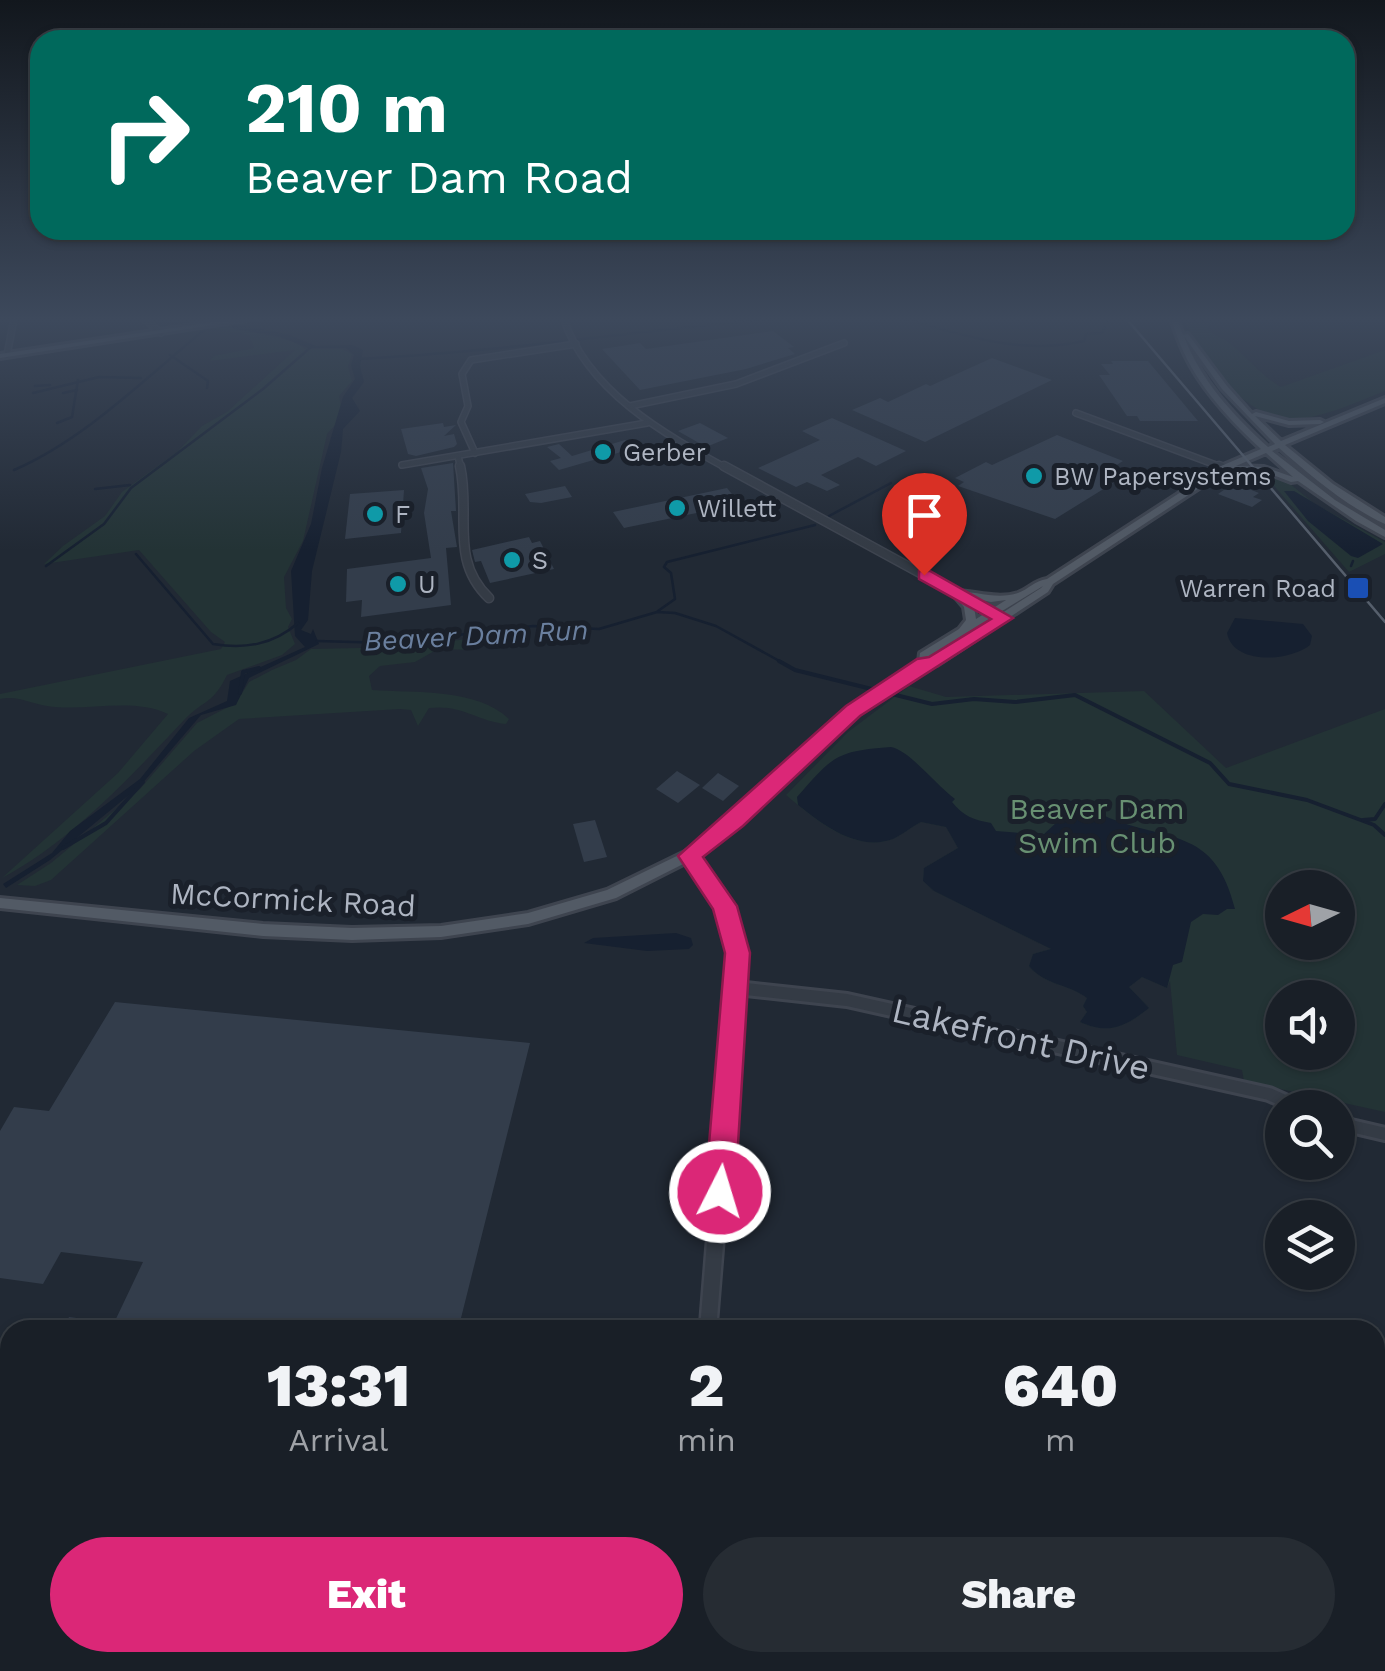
<!DOCTYPE html>
<html lang="en">
<head>
<meta charset="utf-8">
<style>
	:root { --surface:#191f27; --page:#262c33; --text:#f1f3f6; --muted:#9fa2a7; --line:#373d44; --accent:#db2777 }
	body { margin:0; font-family:"Work Sans",sans-serif; background:var(--page); color:var(--text); height:100vh; display:flex; flex-direction:column; font-size:38px; white-space:nowrap }
	* { box-sizing:border-box; margin:0 }
	p { font-size:32px; color:var(--muted) }
	.icon { flex:none; width:55px; height:55px; fill:none; stroke:currentColor; stroke-width:2; stroke-linecap:round; stroke-linejoin:round }
	.map { position:relative; flex:1; overflow:hidden }
	.panel { position:absolute; left:0px; top:1320px; width:1385px; height:352px; display:flex; flex-direction:column; background:var(--surface); border-radius:30px 30px 0 0; box-shadow:0 2px 8px #0004,0 0 0 2px var(--line) }
	.panel>* { flex:none }
	.top-card { position:absolute; left:30px; top:30px; width:1325px; height:210px; border-radius:30px; box-shadow:0 2px 8px #0004,0 0 0 2px var(--line); background:#00695c; color:#fff; overflow:hidden }
	.needle { width:65px; rotate:265deg }
	.controls { position:absolute; left:1265px; top:870px; display:grid; gap:20px }
	.controls a { display:grid; place-items:center; width:90px; height:90px; border-radius:50%; background:var(--surface); box-shadow:0 2px 8px #0004,0 0 0 2px var(--line); font-size:50px }
	.pin { position:absolute; display:grid; place-items:center; width:85px; height:85px; color:#fff; margin:-102px -42px; border-radius:50% 50% 50% 0; rotate:-45deg; box-shadow:0 0 10px #0007 }
	.pin .icon { rotate:45deg }
	.me { position:absolute; width:110px; margin:-55px; rotate:5deg; stroke-linejoin:round; filter:drop-shadow(0 0 8px #0008) }
	.turn { display:flex; align-items:center; gap:35px; height:210px; padding:0 50px; font-size:45px }
	.turn .icon { width:130px; height:130px; stroke-width:2.5 }
	.turn b { display:block; font-size:70px; line-height:85px }
	.eta { display:flex; justify-content:space-evenly; align-items:center; height:170px; text-align:center }
	.eta b { font-size:60px; font-weight:800; line-height:70px }
	.button { display:flex; gap:20px; margin-top:auto; padding:20px 50px }
	.button a { flex:1; height:115px; border-radius:60px; background:var(--accent); color:#fff; font-size:40px; font-weight:800; line-height:115px; text-align:center }
	.button a+a { background:var(--page); color:var(--text) }
	.map>svg:first-child { display:block }
	.green { fill:#233335; fill-rule:evenodd }
	.water { fill:#162030 }
	.lines { fill:none; stroke-linecap:round; stroke-linejoin:round }
	.stream-far1 { stroke:#162030; stroke-width:2.5 }
	.stream { stroke:#162030; stroke-width:4 }
	.building { fill:#333d4b }
	.minor-far4-casing { stroke:#3e444f; stroke-width:8 }
	.minor-far3-casing { stroke:#3e444f; stroke-width:11 }
	.minor-far2-casing { stroke:#3e444f; stroke-width:15 }
	.minor-far1-casing { stroke:#3e444f; stroke-width:18 }
	.minor-casing { stroke:#3e444f; stroke-width:21 }
	.major-casing { stroke:#3e444f; stroke-width:6 }
	.minor-far4 { stroke:#343b45; stroke-width:5 }
	.minor-far3 { stroke:#343b45; stroke-width:8 }
	.minor-far2 { stroke:#343b45; stroke-width:10 }
	.minor-far1 { stroke:#343b45; stroke-width:12 }
	.minor { stroke:#343b45; stroke-width:16 }
	.major { fill:#525a65; fill-rule:evenodd }
	.tram { stroke:#565f6c; stroke-width:2.5 }
	.route { fill:#db2777; stroke:#8e194d; stroke-width:2.5 }
	.culture-dot { fill:#0f9aa8; stroke:#1a202a; stroke-width:4 }
	.transit-dot { fill:#1a4fb4; stroke:#1a202a; stroke-width:4 }
	.labels { text-anchor:middle; stroke-width:10; stroke-linejoin:round; paint-order:stroke }
	.far-poi-label { font-size:25px; fill:#aeb5c2; stroke:#1a202a; text-anchor:start }
	.far-water-label { font-size:28px; font-style:italic; fill:#6a7f9e; stroke:#1a202a }
	.park-label { font-size:30px; fill:#689072; stroke:#1a202a }
	.street-label { font-size:30px; fill:#aeb5c2; stroke:#1a202a }
	.near-street-label { font-size:35px; fill:#aeb5c2; stroke:#1a202a }
</style>
</head>
<body>
<div class="map">
<svg width="1385" height="1671" viewBox="0 0 1385 1671">
	<rect width="100%" height="100%" fill="#212934"/>
	<g class="green">
		<path d="M1183,318H1213L1207,329C1214,336 1220,336 1228,342C1247,357 1260,375 1281,387L1385,350V391C1359,401 1323,418 1295,419C1243,422 1205,356 1183,318Z"/>
		<path d="M227,326L293,341L305,349H342L352,354L348,366L352,381L339,396L343,416L327,434L303,541L284,577L286,608L292,619L288,627L295,644L282,655L227,675C213,704 205,699 185,719C130,777 73,840 2,878L118,773L168,714C133,697 85,712 47,706C29,703 18,695 0,699V694L221,649L225,642L211,632L139,550L44,564L63,546L105,516L122,492L178,451L202,426L227,412L295,350L210,361L214,356L254,348L249,335L211,328Z"/>
		<path d="M1262,472L1280,476L1315,504L1385,542V554L1349,572Z"/>
		<path d="M481,637L476,650L438,649L415,662L380,666L369,676L372,690C414,693 477,688 509,719L506,724C477,721 462,704 429,708L418,726L411,710L400,709L239,719L194,751L51,880L35,886L17,885L51,863L140,789L197,723L236,703L249,682L272,670L296,660L311,649L407,647Z"/>
		<path d="M909,686L946,697L1144,691L1226,768L1385,709V1112L1244,1081L1242,1070L1177,1055L1170,981L1167,988L1142,977L1129,987L1149,1008C1125,1027 1109,1035 1080,1022L1087,1012L1083,1006L1087,998C1069,984 1044,985 1029,966L1033,954L1051,949L934,891L923,881L924,868L958,848L946,827L921,822C911,827 902,835 893,839C854,854 813,818 786,795L848,732ZM1282,888H1338V942H1282ZM1282,998H1338V1052H1282Z"/>
	</g>
	<g class="water">
		<path d="M225,317H233L239,325L287,334L316,346L352,345L363,350L360,366L364,382L352,398L360,411L343,429L341,452L312,571L308,620L301,630L311,634L313,629L319,644L249,678L236,705L201,715L141,785L50,860L6,888L3,884L52,853L70,831L140,779L189,718L227,701L230,681L305,647L295,636L291,571L311,524L322,468L343,397L355,379L351,365L354,355L346,348H308L278,336L234,329Z"/>
		<path d="M1284,491H1294L1383,544L1358,558L1351,556L1308,521Z"/>
		<path d="M1235,618L1303,624L1312,636L1310,645C1289,662 1233,665 1227,633Z"/>
		<path d="M891,747C909,750 935,784 955,799L952,802C963,816 974,820 991,823L996,831L1043,835L1057,822L1053,809L1056,803C1083,795 1090,811 1112,819C1172,842 1215,829 1235,909H1227L1218,915L1203,914L1191,922L1182,962L1173,965L1167,988L1142,977L1129,987L1149,1008C1125,1027 1109,1035 1080,1022L1087,1012L1083,1006L1087,998C1069,984 1044,985 1029,966L1033,954L1051,949L934,891L923,881L924,868L958,848L946,827L921,822C911,827 902,835 893,839C858,852 823,825 798,805L797,797C833,756 836,751 891,747Z"/>
		<path d="M676,933L691,938L693,945L689,949L647,951L584,943L593,938Z"/>
	</g>
	<g class="lines">
		<g class="stream-far1">
			<path d="M898,317C960,334 1019,356 1084,341L1086,334L1102,333L1109,317"/>
			<path d="M170,355L208,381L207,388"/>
			<path d="M357,359C503,352 647,329 793,317"/>
			<path d="M35,386L50,385"/>
			<path d="M33,393L99,377L141,378"/>
			<path d="M63,393L77,390"/>
			<path d="M57,423L72,417L78,380"/>
			<path d="M14,470C85,439 143,380 203,331"/>
			<path d="M95,489L130,485"/>
			<path d="M829,516L891,483"/>
			<path d="M136,554L213,644C245,649 273,645 298,623"/>
			<path d="M46,566L104,524L131,488L263,389L311,347"/>
			<path d="M1351,566L1353,561"/>
			<path d="M658,611L675,599L671,573L664,567L667,562L815,525"/>
			<path d="M317,641L391,643L533,626L599,629L657,612L675,613L716,626L783,663"/>
		</g>
		<g class="stream">
			<path d="M779,661L795,670L932,704L974,699L1015,702L1075,695L1210,763L1229,784L1307,800L1374,825L1385,835"/>
			<path d="M240,693L243,672L259,668"/>
			<path d="M1363,820L1375,819L1385,804"/>
			<path d="M63,848L106,823L143,782"/>
		</g>
	</g>
	<g class="building">
		<path d="M773,331L794,347L788,348L795,354L746,369L640,390L602,349L640,343L646,349Z"/>
		<path d="M992,358L1052,380L925,442L852,410L880,398L888,402L926,384L930,386Z"/>
		<path d="M1111,361H1148L1198,421H1140L1137,416H1127L1099,375H1110L1101,364H1113Z"/>
		<path d="M832,418L906,451L876,466L858,457L821,475L840,485L827,491L807,482L796,487L758,468L820,440L802,431Z"/>
		<path d="M443,423L444,427L456,425L444,436L454,434L457,444L454,447L416,456L408,454L401,429Z"/>
		<path d="M700,423L728,438L706,447L678,431Z"/>
		<path d="M1057,435L1123,461L1102,474L1118,480L1055,519L958,486L964,482L955,478L986,462L992,465Z"/>
		<path d="M625,440L635,448L559,470L550,461L561,458L547,447L559,444L572,456Z"/>
		<path d="M453,463L456,511H451L457,547L446,548L451,605L361,617L362,600L346,602L347,569L431,558L424,513L428,489L421,468Z"/>
		<path d="M1234,483L1259,493L1253,497L1262,500L1252,507L1218,494Z"/>
		<path d="M565,486L572,497L541,503L530,502L525,494Z"/>
		<path d="M727,488L740,504L624,528L613,512Z"/>
		<path d="M404,490L401,533L345,539L350,494Z"/>
		<path d="M529,537L532,543L540,541L554,569L490,583L481,561L475,562L472,550Z"/>
		<path d="M677,771L700,785L678,803L656,789Z"/>
		<path d="M718,773L739,786L723,801L702,788Z"/>
		<path d="M595,820L607,857L584,862L573,824Z"/>
		<path d="M115,1002L530,1043L458,1330H63L69,1317L114,1323L143,1262L61,1252L43,1284L0,1278V1131L14,1107L49,1111Z"/>
		<path d="M10,1404V1662H243L240,1671H0V1424Z"/>
	</g>
	<g class="lines">
		<defs>
			<g id="minor-far4">
				<path d="M142,317L161,333"/>
				<path d="M563,317C587,391 664,434 728,469"/>
				<path d="M7,355L14,319"/>
				<path d="M630,406L736,384L844,343"/>
				<path d="M1076,413L1224,468"/>
				<path d="M475,453L461,422L468,406L462,374L471,360L576,344"/>
				<path d="M458,456L461,469"/>
				<path d="M402,465L647,423"/>
			</g>
			<g id="minor-far3">
				<path d="M460,466C471,514 449,560 489,598"/>
				<path d="M724,466L999,616"/>
				<path d="M1219,466L1224,468"/>
			</g>
			<path id="minor-far2" d="M689,855L727,916"/>
			<g id="minor-far1">
				<path d="M737,988L847,1000L1269,1094L1300,1108"/>
				<path d="M1338,1123L1385,1134"/>
				<path d="M715,1245L738,971L726,914"/>
			</g>
			<g id="minor">
				<path d="M708,1330L715,1243"/>
				<path d="M680,1671L681,1662"/>
			</g>
			<g id="major">
				<path d="M246,317H265L0,358V354Z"/>
				<path d="M1170,317H1176L1183,335L1188,334L1227,386L1252,414L1256,412L1289,421L1320,420L1324,422L1320,424L1289,425L1255,416L1281,441L1385,398V403L1285,445L1333,484L1385,517V524C1346,506 1311,476 1279,448L1272,451L1335,500L1385,530V537L1356,521L1298,481L1291,482L1263,471L1228,469L1053,584L1048,592L937,665L926,666L852,719L753,813L695,858L616,898L528,924L441,937L352,940L263,936L0,908V898L263,924L352,928L441,926L528,913L607,890L685,852L744,807L844,714L919,662L920,653L959,629L966,620L964,607L952,593L954,591C975,591 997,600 1018,593C1029,589 1034,581 1047,579L1221,466L1261,449C1233,423 1202,391 1185,355C1179,343 1175,330 1170,317ZM1184,336L1222,389L1275,444L1268,447C1234,416 1200,380 1184,336ZM1266,453L1293,477L1264,467L1236,466ZM1043,586L1041,588L929,660V656ZM966,597L991,602L1006,600L976,619L974,607Z"/>
			</g>
		</defs>
		<use href="#minor-far4" class="minor-far4-casing"/>
		<use href="#minor-far3" class="minor-far3-casing"/>
		<use href="#minor-far2" class="minor-far2-casing"/>
		<use href="#minor-far1" class="minor-far1-casing"/>
		<use href="#minor" class="minor-casing"/>
		<use href="#major" class="major-casing"/>
		<use href="#minor-far4" class="minor-far4"/>
		<use href="#minor-far3" class="minor-far3"/>
		<use href="#minor-far2" class="minor-far2"/>
		<use href="#minor-far1" class="minor-far1"/>
		<use href="#minor" class="minor"/>
		<use href="#major" class="major"/>
		<path class="tram" d="M1125,317L1385,622"/>
	</g>
	<linearGradient id="sky" x2="0" y2="1"><stop stop-color="#12171d"/><stop offset="0.58" stop-color="#3d495c"/><stop offset="1" stop-color="#3d495c" stop-opacity="0"/></linearGradient>
	<rect width="1385" height="551" fill="url(#sky)"/>
	<path class="route" d="M919,571H930L1013,618L860,716L743,826L703,857L737,906L750,953L735,1192L731,1203L720,1208L709,1203L705,1192L725,953L713,909L678,856L846,706L917,659L929,657L991,619L919,579Z"/>
	<g class="culture-dot">
		<circle cx="603" cy="452" r="10"/>
		<circle cx="1034" cy="476" r="10"/>
		<circle cx="677" cy="508" r="10"/>
		<circle cx="375" cy="514" r="10"/>
		<circle cx="512" cy="560" r="10"/>
		<circle cx="398" cy="584" r="10"/>
	</g>
	<rect class="transit-dot" x="1346" y="576" width="24" height="24" rx="5"/>
	<g class="labels">
		<g class="far-poi-label">
			<text x="623" y="461">Gerber</text>
			<text x="1054" y="485">BW Papersystems</text>
			<text x="697" y="517">Willett</text>
			<text x="395" y="523">F</text>
			<text x="532" y="569">S</text>
			<text x="418" y="593">U</text>
			<text x="1336" y="597" text-anchor="end">Warren Road</text>
		</g>
		<g class="far-water-label">
			<text transform="translate(476 635) rotate(-3)" y="10">Beaver Dam Run</text>
		</g>
		<g class="park-label">
			<text x="1097" y="819">Beaver Dam<tspan x="1097" dy="34">Swim Club</tspan></text>
		</g>
		<g class="street-label">
			<text transform="translate(293 900) rotate(3)" y="10">McCormick Road</text>
		</g>
		<g class="near-street-label">
			<text transform="translate(1021 1039) rotate(13)" y="12">Lakefront Drive</text>
		</g>
	</g>
</svg>
<div class="controls">
<a><svg class="needle" viewBox="-14 -14 28 28"><path d="M0-13l5 13h-10z" fill="#e53935"/><path d="M0 13l5-13h-10z" fill="#9fa2a7"/></svg></a>
<a><svg class="icon" aria-label="sound" viewBox="0 0 24 24"><path d="M4 9h4l5-4v14l-5-4H4zM17 9q2 3 0 6"/></svg></a>
<a><svg class="icon" aria-label="search" viewBox="0 0 24 24"><circle cx="10" cy="10" r="6"/><path d="M15 15l6 6"/></svg></a>
<a><svg class="icon" aria-label="layers" viewBox="0 0 24 24"><path d="M12 4l9 5-9 5-9-5zM3 14l9 5 9-5"/></svg></a>
</div>
<div class="pin" style="left:924px;top:575px;background:#d93025"><svg class="icon" aria-label="arrive" viewBox="0 0 24 24"><path d="M6 21V4h12l-3 4 3 4H6"/></svg></div>
<svg class="me" style="left:720px;top:1192px" viewBox="-20 -20 40 40"><circle r="17" fill="#db2777" stroke="#fff" stroke-width="3"/><path d="M0-11L8 9 0 5-8 9z" fill="#fff"/></svg>
<div class="top-card">
<div class="turn"><svg class="icon" aria-label="right" viewBox="0 0 24 24"><path d="M7 20v-9h11M14 6l5 5-5 5"/></svg><div><b>210 m</b>Beaver Dam Road</div></div>
</div>
<section class="panel">
<div class="eta">
<div><b>13:31</b><p>Arrival</p></div>
<div><b>2</b><p>min</p></div>
<div><b>640</b><p>m</p></div>
</div>
<div class="button"><a>Exit</a><a>Share</a></div>
</section>
</div>
</body>
</html>
